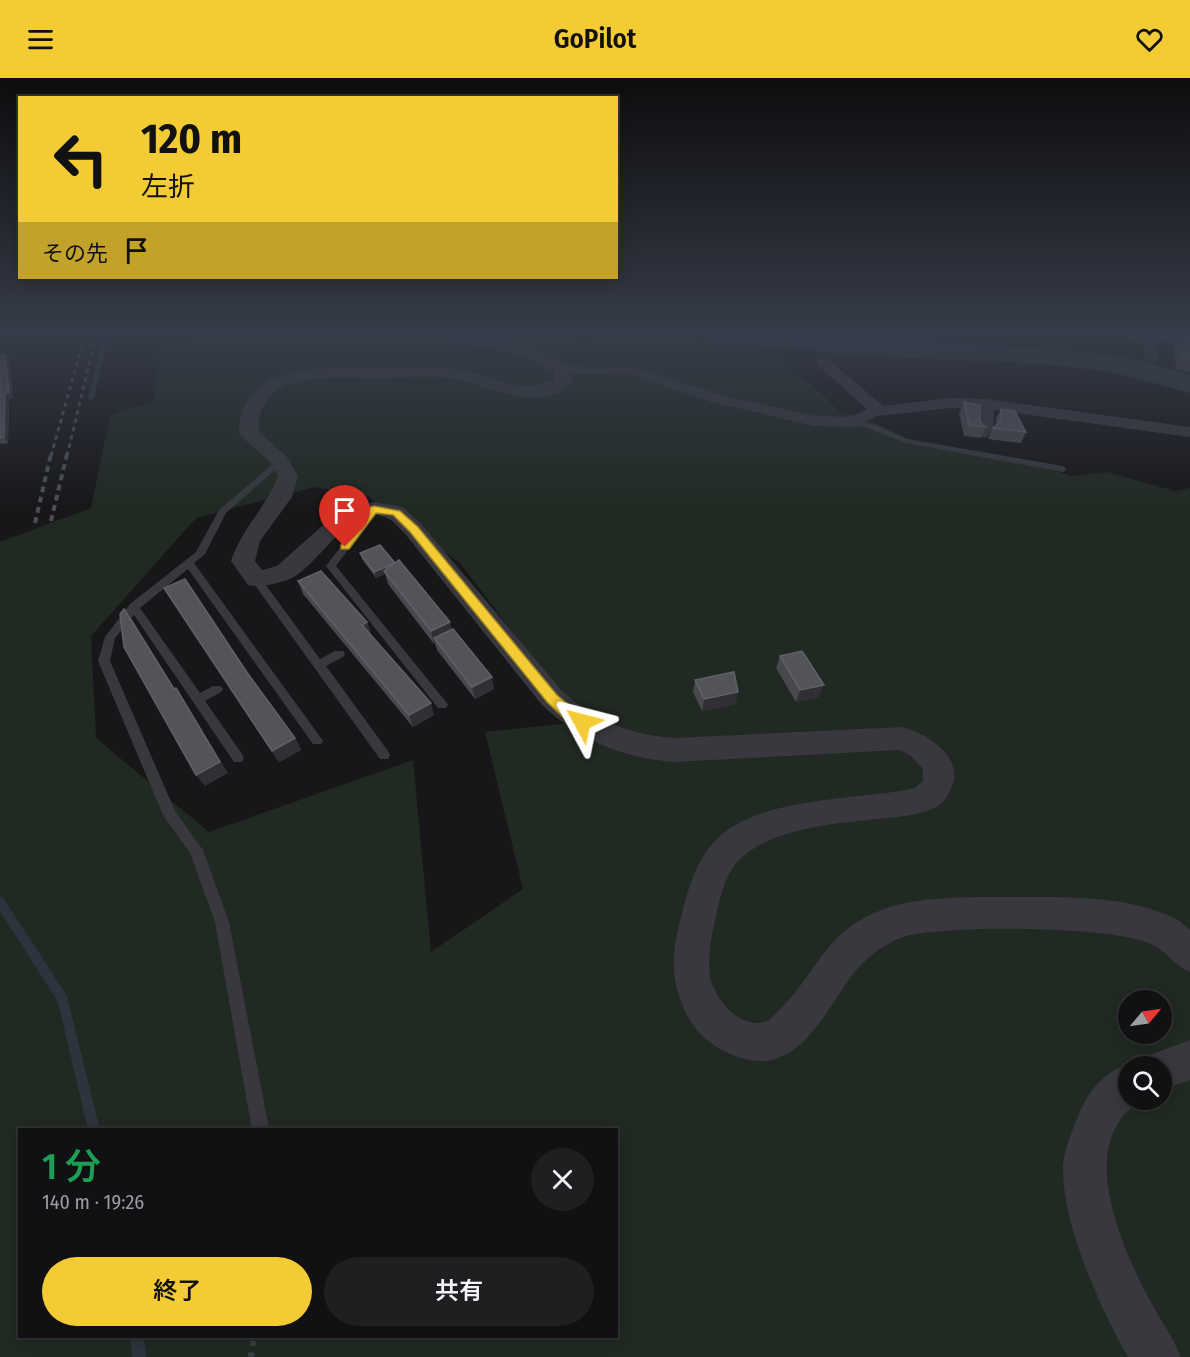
<!DOCTYPE html>
<html lang="ja">
<head>
<meta charset="utf-8">
<style>
	:root { --surface:#111113; --page:#1e1f21; --text:#f1f3f6; --muted:#9c9da0; --line:#303133; --accent:#f3cb34 }
	body { margin:0; font-family:"Fira Sans Condensed","Noto Sans JP",sans-serif; background:var(--page); color:var(--text); height:100vh; display:flex; flex-direction:column; font-size:22px; white-space:nowrap }
	* { box-sizing:border-box; margin:0 }
	p { font-size:20px; color:var(--muted) }
	.icon { flex:none; width:33px; height:33px; fill:none; stroke:currentColor; stroke-width:2; stroke-linecap:round; stroke-linejoin:round }
	.map { position:relative; flex:1; overflow:hidden }
	.sheet { position:absolute; left:18px; top:1050px; width:600px; height:210px; display:flex; flex-direction:column; background:var(--surface); border-radius:0px; box-shadow:0 3px 15px #0003,0 0 0 2px var(--line) }
	.sheet>* { flex:none }
	.hud { position:absolute; left:18px; top:18px; width:600px; height:183px; border-radius:0px; box-shadow:0 3px 15px #0003,0 0 0 2px var(--line); background:#f3cb34; color:#111; overflow:hidden }
	.needle { width:39px; rotate:61deg }
	.fabs { position:absolute; left:1118px; top:912px; display:grid; gap:12px }
	.fabs a { display:grid; place-items:center; width:54px; height:54px; border-radius:50%; background:var(--surface); box-shadow:0 3px 15px #0003,0 0 0 2px var(--line); font-size:30px }
	.pin { position:absolute; display:grid; place-items:center; width:51px; height:51px; color:#fff; margin:-62px -26px; border-radius:50% 50% 50% 0; rotate:-45deg; box-shadow:0 0 6px #0007 }
	.pin .icon { rotate:45deg }
	.me { position:absolute; width:66px; margin:-33px; rotate:308deg; stroke-linejoin:round; filter:drop-shadow(0 0 4px #0008) }
	.turn { display:flex; align-items:center; gap:21px; height:126px; padding:0 24px; font-size:27px }
	.turn .icon { width:78px; height:78px; stroke-width:2.5 }
	.turn b { display:block; font-size:42px; line-height:51px }
	.then { display:flex; align-items:center; height:57px; padding:0 24px; background:#0003; gap:12px; font-size:22px }
	.round { display:grid; place-items:center; flex:none; width:63px; height:63px; border-radius:32px; background:var(--page) }
	.summary { display:flex; align-items:center; justify-content:space-between; height:102px; padding:0 24px }
	h1 { font-size:36px; font-weight:600; line-height:45px; color:#1e9e55 }
	.button { display:flex; gap:12px; margin-top:auto; padding:12px 24px }
	.button a { flex:1; height:69px; border-radius:36px; background:var(--accent); color:#111; font-size:24px; font-weight:600; line-height:69px; text-align:center }
	.button a+a { background:var(--page); color:var(--text) }
	header { display:flex; justify-content:space-between; align-items:center; height:78px; padding:0 24px; background:var(--accent); color:#111; font-size:27px; font-weight:600 }
	.map>svg:first-child { display:block }
	.green { fill:#212923; fill-rule:evenodd }
	.lines { fill:none; stroke-linecap:round; stroke-linejoin:round }
	.stream { fill:#2d343d; fill-rule:evenodd }
	.river { fill:#2d343d; fill-rule:evenodd }
	.path { stroke:#3e3f45; stroke-width:6; stroke-dasharray:4.5 7; stroke-linecap:butt }
	.service { fill:#38383e; fill-rule:evenodd }
	.minor { fill:#38383e; fill-rule:evenodd }
	.tertiary { fill:#38383e; fill-rule:evenodd }
	.rail-far1 { stroke:#4d4e55; stroke-width:3; stroke-dasharray:4.5 4; stroke-linecap:butt }
	.rail { stroke:#4d4e55; stroke-width:4; stroke-dasharray:6 4.5; stroke-linecap:butt }
	.wall { fill:#48484e }
	.shaded-wall { fill:#303034 }
	.building { fill:#53535a; stroke:#606168; stroke-width:1.5 }
	.route { fill:#f3cb34; stroke:#9e8422; stroke-width:1.5 }
</style>
</head>
<body>
<header><svg class="icon" aria-label="menu" viewBox="0 0 24 24"><path d="M4 6h16M4 12h16M4 18h16"/></svg>GoPilot<svg class="icon" aria-label="heart" viewBox="0 0 24 24"><path d="M12 20l-8-8c-3-5 5-10 8-4 3-6 11-1 8 4z"/></svg></header>
<div class="map">
<svg width="1190" height="1279" viewBox="0 0 1190 1279">
	<rect width="100%" height="100%" fill="#171719"/>
	<path class="green" d="M225,253H548L580,262L623,258L684,259L762,270L811,306L840,334L865,339L908,364L1028,383L1071,398L1107,394L1175,413L1190,410V1279H0V464L91,430L110,338L154,323L160,271ZM314,409L369,419L460,485L581,644L485,654L523,811L431,874L413,682L209,754L96,660L91,558L196,440ZM1128,922H1161V956H1128ZM1128,988H1161V1022H1128ZM20,1052H616V1258H20Z"/>
	<g class="lines">
		<g class="stream">
			<path d="M105,253H109L94,320L91,322L88,320Z"/>
			<path d="M0,819L4,821L67,918L100,1052H88L58,924L0,833Z"/>
			<path d="M130,1258H144L146,1279H132Z"/>
		</g>
		<path class="river" d="M697,253H780L1097,275L1129,280L1190,296V315C1159,307 1129,297 1097,292C1035,283 972,283 910,280C843,277 776,270 710,261L701,259Z"/>
		<path class="path" d="M251,1279L254,1258"/>
		<g class="service">
			<path d="M851,342L876,347L908,361L1063,388L1067,391L1063,394L906,365L870,351L851,346Z"/>
			<path d="M280,380L284,383L283,385L226,435L205,476L194,485L321,660L323,663L321,666H313L188,491L140,530L200,615L213,608H221L223,611L221,614L205,623L242,676L244,680L242,684H234L134,537L115,560L110,583L175,733L203,772L229,844L269,1050L252,1052L215,844L190,775L163,737L98,583L105,559L130,526L196,474L219,432Z"/>
			<path d="M374,428L379,431L336,488L446,624L448,627L446,630H438L326,488L371,429Z"/>
			<path d="M256,498L260,499L320,581L335,573H343L345,576L343,579L326,588L388,673L390,677L388,681H380L252,503V499Z"/>
		</g>
		<g class="minor">
			<path d="M1118,253H1153L1190,259V267L1156,262L1159,281L1152,285L1145,281L1143,265L1123,261Z"/>
			<path d="M824,281L829,282L883,328L951,320L986,321L1190,349V359L994,332L993,355L985,360L977,355L978,330H951L877,338L854,349L815,348L712,324L633,297L563,296L556,292L563,288L634,289L721,317L815,338L851,339L867,331L819,288L817,285L819,282Z"/>
		</g>
		<g class="tertiary">
			<path d="M397,253C445,253 520,256 561,283C565,286 570,288 572,292C573,295 572,298 572,301C571,311 556,316 548,318C512,325 484,305 450,300C426,297 401,300 377,300C335,300 255,290 259,354L287,379L298,398L292,419L260,463L255,483L262,492L277,488L340,432L374,424L396,428L404,430L422,447L562,613C595,642 630,657 674,660L902,649C927,655 966,680 951,711C947,719 943,726 935,730C916,738 896,739 876,741C832,746 759,751 732,791C725,802 721,816 718,829C713,852 707,875 710,898C714,921 741,953 767,943C771,941 775,936 778,933C807,907 821,868 854,846C867,837 889,828 905,825C942,818 978,819 1015,819C1067,819 1126,817 1174,840C1180,842 1185,848 1190,852V894C1173,887 1169,876 1155,868C1121,847 945,847 906,858C886,864 867,879 854,895C823,935 797,1004 733,977C710,968 694,954 684,931C668,894 673,869 683,831C689,808 697,782 714,764C757,717 858,723 915,710L923,703V691L910,677L899,672L674,684C623,680 579,662 542,627L406,457C401,452 395,444 389,441C353,420 319,487 292,500C281,505 260,510 248,507L231,483C242,450 266,430 278,398L272,386L239,356C239,283 326,290 376,290C400,290 425,287 449,290C485,294 518,319 554,302V294C509,263 451,269 399,256Z"/>
			<path d="M1190,962V1002L1161,1012V988H1142L1147,978Z"/>
			<path d="M1128,985L1137,988H1128V1022H1140C1131,1030 1122,1037 1116,1049C1090,1097 1125,1175 1148,1219C1159,1239 1172,1258 1181,1279H1128C1100,1230 1062,1146 1063,1089C1064,1071 1072,1053 1079,1036C1089,1012 1104,995 1128,985Z"/>
		</g>
		<g class="rail-far1">
			<path d="M51,378L86,253"/>
			<path d="M67,378L97,253"/>
		</g>
		<g class="rail">
			<path d="M51,443L67,376"/>
			<path d="M35,445L51,376"/>
		</g>
	</g>
	<g class="wall">
		<path d="M1180,259L1190,260V294L1176,291L1174,268Z"/>
		<path d="M5,276L9,281L13,320L9,321L8,365L0,366V277Z"/>
		<path d="M964,324L980,344L986,349L981,360L964,358L959,335Z"/>
		<path d="M1001,331L1026,354L1021,365L988,361L993,350L996,348V341Z"/>
		<path d="M380,467L452,552L494,611L475,621L437,572L435,565L434,566L388,506L385,496L376,500L362,481L360,475Z"/>
		<path d="M298,503L367,544L371,557L434,637L413,649L303,516Z"/>
		<path d="M164,510L246,593L295,660L301,672L279,684Z"/>
		<path d="M780,578L819,619L796,624L776,590Z"/>
		<path d="M695,602L736,626L702,633L693,614Z"/>
	</g>
	<g class="shaded-wall">
		<path d="M5,276L9,281L13,320L9,321L8,365L4,359Z"/>
		<path d="M395,485L384,493L385,496L376,500L374,494Z"/>
		<path d="M124,531L133,542L182,623L174,611Z"/>
		<path d="M367,544L371,557L366,559L362,547Z"/>
		<path d="M450,544L453,557L434,560L435,565L434,566L431,553Z"/>
		<path d="M492,599L494,611L475,621L472,609Z"/>
		<path d="M824,607L819,619L796,624L800,612Z"/>
		<path d="M176,610L184,622L228,695L205,708L196,697Z"/>
		<path d="M738,614L736,626L702,633L704,621Z"/>
		<path d="M431,625L434,637L413,649L409,637Z"/>
		<path d="M295,660L301,672L279,684L272,673Z"/>
	</g>
	<g class="building">
		<path d="M1180,259L1190,260V283L1182,282Z"/>
		<path d="M5,276L9,314L5,315L4,359L0,360V277Z"/>
		<path d="M964,324L980,327V344L986,349L969,347Z"/>
		<path d="M1001,331L1015,333L1026,354L993,350L1000,344Z"/>
		<path d="M380,467L395,485L374,494L360,475Z"/>
		<path d="M399,482L450,544L431,553L384,493Z"/>
		<path d="M321,493L367,544L362,547L431,625L409,637L298,503Z"/>
		<path d="M185,501L246,593L295,660L272,673L164,510Z"/>
		<path d="M124,531L174,611L176,610L220,684L196,697L124,569L120,536Z"/>
		<path d="M453,551L492,599L472,609L434,560Z"/>
		<path d="M802,573L824,607L800,612L780,578Z"/>
		<path d="M734,594L738,614L704,621L695,602Z"/>
	</g>
	<linearGradient id="sky" x2="0" y2="1"><stop stop-color="#0d0d0e"/><stop offset="0.59" stop-color="#363c49"/><stop offset="1" stop-color="#363c49" stop-opacity="0"/></linearGradient>
	<rect width="1190" height="432" fill="url(#sky)"/>
	<path class="route" d="M374,428L400,433L418,449L557,617C565,624 584,638 589,644L587,648C572,652 557,633 547,624L410,454L393,437L376,435L349,471H341V467L370,429Z"/>
</svg>
<div class="fabs">
<a><svg class="needle" viewBox="-14 -14 28 28"><path d="M0-13l5 13h-10z" fill="#e53935"/><path d="M0 13l5-13h-10z" fill="#9c9da0"/></svg></a>
<a><svg class="icon" aria-label="search" viewBox="0 0 24 24"><circle cx="10" cy="10" r="6"/><path d="M15 15l6 6"/></svg></a>
</div>
<div class="pin" style="left:345px;top:469px;background:#d93025"><svg class="icon" aria-label="arrive" viewBox="0 0 24 24"><path d="M6 21V4h12l-3 4 3 4H6"/></svg></div>
<svg class="me" style="left:582px;top:644px" viewBox="-20 -20 40 40"><path d="M0-17L14 15 0 8-14 15z" fill="#f3cb34" stroke="#fff" stroke-width="4"/></svg>
<div class="hud">
<div class="turn"><svg class="icon" aria-label="left" viewBox="0 0 24 24"><path d="M17 20v-9H6M10 6l-5 5 5 5"/></svg><div><b>120 m</b>左折</div></div>
<div class="then">その先<svg class="icon" aria-label="arrive" viewBox="0 0 24 24"><path d="M6 21V4h12l-3 4 3 4H6"/></svg></div>
</div>
<section class="sheet">
<div class="summary"><div><h1>1 分</h1><p>140 m · 19:26</p></div><a class="round"><svg class="icon" aria-label="close" viewBox="0 0 24 24"><path d="M6 6l12 12M18 6L6 18"/></svg></a></div>
<div class="button"><a>終了</a><a>共有</a></div>
</section>
</div>
</body>
</html>
